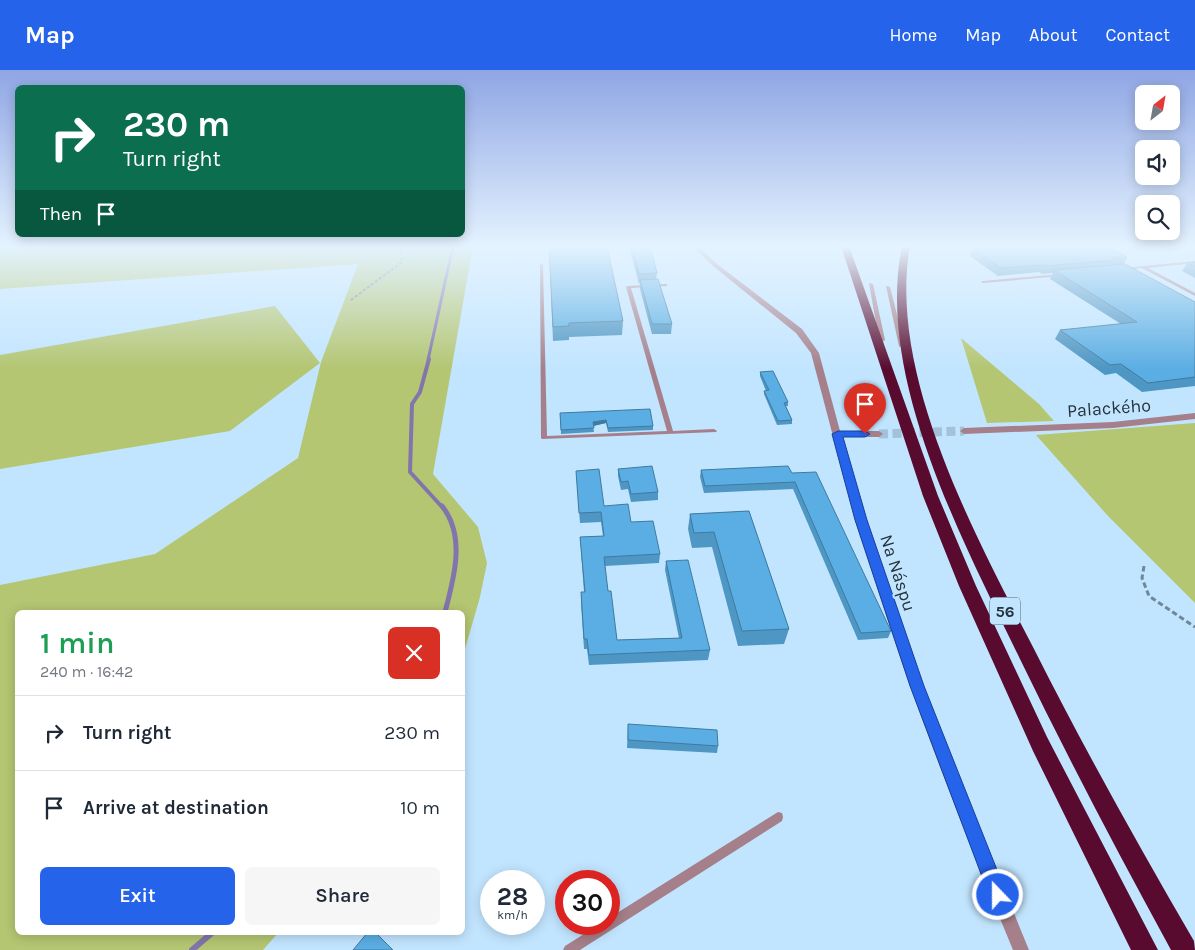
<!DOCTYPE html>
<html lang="en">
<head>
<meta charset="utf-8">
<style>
	:root { --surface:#fff; --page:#f6f6f7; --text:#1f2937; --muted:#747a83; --line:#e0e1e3; --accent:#2563eb }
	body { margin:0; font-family:Karla,sans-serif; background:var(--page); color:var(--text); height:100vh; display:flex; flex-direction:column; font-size:19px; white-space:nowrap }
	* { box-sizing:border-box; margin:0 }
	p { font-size:16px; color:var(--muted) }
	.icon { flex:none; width:28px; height:28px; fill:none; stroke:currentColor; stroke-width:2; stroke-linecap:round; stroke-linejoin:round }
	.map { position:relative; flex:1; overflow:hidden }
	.side { position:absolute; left:15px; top:540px; width:450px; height:325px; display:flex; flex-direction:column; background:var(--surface); border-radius:8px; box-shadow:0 2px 12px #0003 }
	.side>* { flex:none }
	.hud { position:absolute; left:15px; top:15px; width:450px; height:152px; border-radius:8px; box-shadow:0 2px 12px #0003; background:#0b6e4f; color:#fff; overflow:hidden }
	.needle { width:32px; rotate:31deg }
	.fabs { position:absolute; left:1135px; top:15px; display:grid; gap:10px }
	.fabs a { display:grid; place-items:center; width:45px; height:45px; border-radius:8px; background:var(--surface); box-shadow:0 2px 12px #0003; font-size:25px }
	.speed { position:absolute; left:480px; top:800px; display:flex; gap:10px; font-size:25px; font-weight:700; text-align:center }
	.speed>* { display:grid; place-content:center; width:65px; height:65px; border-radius:50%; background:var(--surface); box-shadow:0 2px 12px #0003; line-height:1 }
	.speed small { font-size:12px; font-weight:400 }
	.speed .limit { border:8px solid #d22; background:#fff; color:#111 }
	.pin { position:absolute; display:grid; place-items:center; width:42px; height:42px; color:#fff; margin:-51px -21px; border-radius:50% 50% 50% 0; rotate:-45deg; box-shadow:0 0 5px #0007 }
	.pin .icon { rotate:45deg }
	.me { position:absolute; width:55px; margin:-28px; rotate:338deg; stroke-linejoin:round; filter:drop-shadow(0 0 4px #0008) }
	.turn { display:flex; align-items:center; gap:18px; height:105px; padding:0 25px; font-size:22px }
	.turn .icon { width:65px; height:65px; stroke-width:2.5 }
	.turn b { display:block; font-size:35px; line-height:42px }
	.then { display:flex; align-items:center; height:48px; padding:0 25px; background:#0003; gap:10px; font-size:19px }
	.round { display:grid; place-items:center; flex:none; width:52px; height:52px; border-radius:8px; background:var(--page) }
	.overview { display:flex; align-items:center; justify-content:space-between; height:85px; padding:0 25px }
	h1 { font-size:30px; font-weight:600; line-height:38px; color:#1e9e55 }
	.action { display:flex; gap:10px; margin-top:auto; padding:10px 25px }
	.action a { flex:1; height:58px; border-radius:8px; background:var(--accent); color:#fff; font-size:20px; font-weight:600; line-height:58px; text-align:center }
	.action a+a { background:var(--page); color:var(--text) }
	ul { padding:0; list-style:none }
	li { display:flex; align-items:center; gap:15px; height:75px; padding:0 25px; border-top:1px solid var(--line) }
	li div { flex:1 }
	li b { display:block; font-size:19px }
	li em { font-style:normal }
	header { display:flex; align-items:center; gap:30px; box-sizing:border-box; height:70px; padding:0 25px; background:var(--accent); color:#fff }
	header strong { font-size:24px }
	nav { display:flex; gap:28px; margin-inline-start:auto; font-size:18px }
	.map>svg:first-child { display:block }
	.green { fill:#b4c672 }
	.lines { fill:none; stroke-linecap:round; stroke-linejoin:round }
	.stream-far3 { stroke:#8275ad; stroke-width:3 }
	.stream-far2 { stroke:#8275ad; stroke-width:4 }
	.stream-far1 { stroke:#8275ad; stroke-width:5 }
	.stream { stroke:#8275ad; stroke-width:6 }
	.street-tunnel { stroke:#a3c1d8; stroke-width:9; stroke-dasharray:9 4.5; stroke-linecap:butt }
	.path-far1 { stroke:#6f8798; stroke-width:2; stroke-dasharray:3 2; stroke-linecap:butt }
	.path { stroke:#6f8798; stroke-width:3; stroke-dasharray:5.5 3; stroke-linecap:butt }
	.lane { fill:#a57f8a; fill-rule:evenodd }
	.street { fill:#a57f8a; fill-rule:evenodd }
	.highway { fill:#580b2f; fill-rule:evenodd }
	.wall { fill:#4e96c3 }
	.shaded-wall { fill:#407a9f }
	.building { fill:#5baee3; stroke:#407a9f }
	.route { fill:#2563eb; stroke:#184099 }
	.labels { text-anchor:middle; stroke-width:4.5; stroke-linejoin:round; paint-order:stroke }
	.shield { fill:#c2e5ff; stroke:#546876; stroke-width:1 }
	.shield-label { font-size:16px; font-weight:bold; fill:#25333c }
	.street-label { font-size:18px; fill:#25333c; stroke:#c2e5ff }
</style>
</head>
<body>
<header>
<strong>Map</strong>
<nav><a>Home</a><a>Map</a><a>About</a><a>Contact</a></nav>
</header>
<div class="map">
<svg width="1195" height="880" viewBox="0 0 1195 880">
	<rect width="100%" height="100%" fill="#c2e5ff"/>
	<g class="green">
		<path d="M69,176H473L433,404L478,457L487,493L480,527L463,586L462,542H18V862L278,863L263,880H0V515L155,484L298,388L321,292L358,194L0,219V180Z"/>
		<path d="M275,236L320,293L230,361L0,399V285Z"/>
		<path d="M961,268L1039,334L1054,351L987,353Z"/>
		<path d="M1195,353V533L1108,446L1036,365Z"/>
	</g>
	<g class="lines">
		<path class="stream-far3" d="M428,290L453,176"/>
		<path class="stream-far2" d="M429,289L420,322L412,334L410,402L443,438"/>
		<path class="stream-far1" d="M442,436C466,466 454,508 445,542"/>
		<path class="stream" d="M192,880L213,862"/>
		<path class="street-tunnel" d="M879,364L964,361"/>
		<path class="path-far1" d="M351,230L402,192L401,176"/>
		<path class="path" d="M1144,496L1142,508L1149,526L1195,557"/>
		<g class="lane">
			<path d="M1195,191V193L1148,198L1195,223V226L1142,198L1123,200L1121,199L1123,198Z"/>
			<path d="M540,194L543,195L547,366L667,361L626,217L628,216L665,214H667V216L631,218L673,361L714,359L717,361L716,362L542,369L541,368Z"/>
			<path d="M1060,204L1062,205V206L983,213L981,212L983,211Z"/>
			<path d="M869,213L873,214L885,270L882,272L879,270Z"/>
			<path d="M886,216L890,217L905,276L904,277H900L899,276Z"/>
			<path d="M778,742L782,743L783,747L782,751L580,880H563L565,876L600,854H609V848Z"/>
		</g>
		<g class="street">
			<path d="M692,176H698L717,194L802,259L819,283L840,361H879L883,364L879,367H842C890,543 960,711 1029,880H1013C962,757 913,632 873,505C849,432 831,357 811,283L796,263L713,196Z"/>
			<path d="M1195,343V349L1113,358L964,364L960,361L964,358L1113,352Z"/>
		</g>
		<g class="highway">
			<path d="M841,176H849L938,426L976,516L1047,667L1158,880H1131L1033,681L959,516L923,426Z"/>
			<path d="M902,176H910C887,305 976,467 1034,579C1084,678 1138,775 1194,871L1195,880H1171C1118,783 1067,686 1019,587C963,471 875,307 902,176Z"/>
		</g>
	</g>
	<g class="wall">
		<path d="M549,176L623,251L622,265L569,267V270L553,271Z"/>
		<path d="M629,176H650L657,203L656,209L672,254L671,264H652L640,219V213L639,214Z"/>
		<path d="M969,176H1107L1127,187L1124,194L1195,232V316L1142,322L1116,303L1105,305L1055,269L1060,260L1121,254L1050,209L1053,203L1042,204L1039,202L998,206L970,186L972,179H973Z"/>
		<path d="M1195,192V208L1182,201L1187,193Z"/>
		<path d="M760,302L788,332V336H786L792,350V354L777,355L764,324V321H766L760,306Z"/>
		<path d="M560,343L653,356V360L608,362L606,353L593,356L594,362L561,364Z"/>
		<path d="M618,399L658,422V430L631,432L628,419L621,420L618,406Z"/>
		<path d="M701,400L792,403L891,561L888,568L858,570L793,419L704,423L700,407Z"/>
		<path d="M576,401L604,436L631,452L660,484L659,493L605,496L608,521L617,570L679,568L665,500L666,491L710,580L708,590L589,595L587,579H584L581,532V522H584L580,467L603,466L601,452L580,453Z"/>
		<path d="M749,441L789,559L784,574L738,576L712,477L692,478L688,459L690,444Z"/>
		<path d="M628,654L718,676L717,683L627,678Z"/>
	</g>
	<path class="shaded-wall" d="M606,350V353L593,356V352Z"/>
	<g class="building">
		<path d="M549,176H607L623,251L569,253V256L553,257Z"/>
		<path d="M632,176H650L657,203L639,204Z"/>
		<path d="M981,176H1107L1127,187L1112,188L1115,190L1045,196L1042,195L1001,198L972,179L984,178Z"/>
		<path d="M1195,192V196L1187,193Z"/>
		<path d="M1125,194L1195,232V307L1148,313L1121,294L1110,295L1060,260L1137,252L1054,200Z"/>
		<path d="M658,209L672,254H652L640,210Z"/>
		<path d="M773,301L788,332L784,333L792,350L778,351L764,321L769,320L760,302Z"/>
		<path d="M650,339L653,356L608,358L606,350L593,352L594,358L561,360L560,343Z"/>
		<path d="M652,396L658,422L631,424L628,411L621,412L618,399Z"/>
		<path d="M788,396L792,403L816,402L891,561L861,563L795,412L705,416L701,400Z"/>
		<path d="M599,399L604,436L628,434L631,452L653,451L660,484L604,487L608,521H611L617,570L682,568L666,491L688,490L710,580L589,585L587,569H584L581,522H585L580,467L604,466L601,442L579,443L576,401Z"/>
		<path d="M749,441L789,559L742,561L714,462L694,463L690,444Z"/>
		<path d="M628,654L717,660L718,676L628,670Z"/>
		<path d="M368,862H375L393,880H353Z"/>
	</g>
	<linearGradient id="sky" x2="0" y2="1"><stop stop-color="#8fa6e4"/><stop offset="0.59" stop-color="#e4f3ff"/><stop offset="1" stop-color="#e4f3ff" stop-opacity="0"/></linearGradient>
	<rect width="1195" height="299" fill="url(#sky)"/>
	<path class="route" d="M838,361H865L870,364L865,367H843L867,450L924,616L1007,825L1005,832L998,834L992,832L989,825L910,616L855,450L832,364Z"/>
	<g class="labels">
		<rect class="shield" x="990" y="527.5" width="30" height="27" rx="4"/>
		<g class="shield-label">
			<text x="1005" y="547">56</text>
		</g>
		<g class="street-label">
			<text transform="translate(1109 338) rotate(-4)" y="6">Palackého</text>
			<text transform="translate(898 503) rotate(72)" y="6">Na Náspu</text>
		</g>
	</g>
</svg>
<div class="fabs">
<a><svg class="needle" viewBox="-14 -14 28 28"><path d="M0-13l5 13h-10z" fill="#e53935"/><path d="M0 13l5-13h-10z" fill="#747a83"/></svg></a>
<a><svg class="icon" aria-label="sound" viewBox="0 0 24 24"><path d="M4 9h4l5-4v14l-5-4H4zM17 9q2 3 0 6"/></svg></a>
<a><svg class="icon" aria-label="search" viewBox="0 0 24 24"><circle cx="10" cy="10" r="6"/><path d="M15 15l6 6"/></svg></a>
</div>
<div class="speed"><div>28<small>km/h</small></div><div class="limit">30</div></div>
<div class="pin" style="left:865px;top:364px;background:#d93025"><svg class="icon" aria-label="arrive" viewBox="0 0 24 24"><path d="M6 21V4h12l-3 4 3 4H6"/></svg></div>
<svg class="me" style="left:998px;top:825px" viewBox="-20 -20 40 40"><circle r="17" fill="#2563eb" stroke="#fff" stroke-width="3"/><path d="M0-11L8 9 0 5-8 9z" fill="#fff"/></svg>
<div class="hud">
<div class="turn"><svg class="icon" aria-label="right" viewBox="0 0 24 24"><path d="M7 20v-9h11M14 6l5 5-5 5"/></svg><div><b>230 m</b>Turn right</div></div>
<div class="then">Then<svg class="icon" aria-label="arrive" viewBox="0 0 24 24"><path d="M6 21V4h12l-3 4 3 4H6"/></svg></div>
</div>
<section class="side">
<div class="overview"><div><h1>1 min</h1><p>240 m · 16:42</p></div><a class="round" style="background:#d93025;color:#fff"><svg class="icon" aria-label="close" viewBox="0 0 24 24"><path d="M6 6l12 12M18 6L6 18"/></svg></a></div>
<ul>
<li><svg class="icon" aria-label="right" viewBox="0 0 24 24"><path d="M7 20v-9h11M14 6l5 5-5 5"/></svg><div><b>Turn right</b></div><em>230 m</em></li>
<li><svg class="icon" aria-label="arrive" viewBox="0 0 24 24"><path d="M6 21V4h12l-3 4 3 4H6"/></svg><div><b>Arrive at destination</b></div><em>10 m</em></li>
</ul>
<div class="action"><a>Exit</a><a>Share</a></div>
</section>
</div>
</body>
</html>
